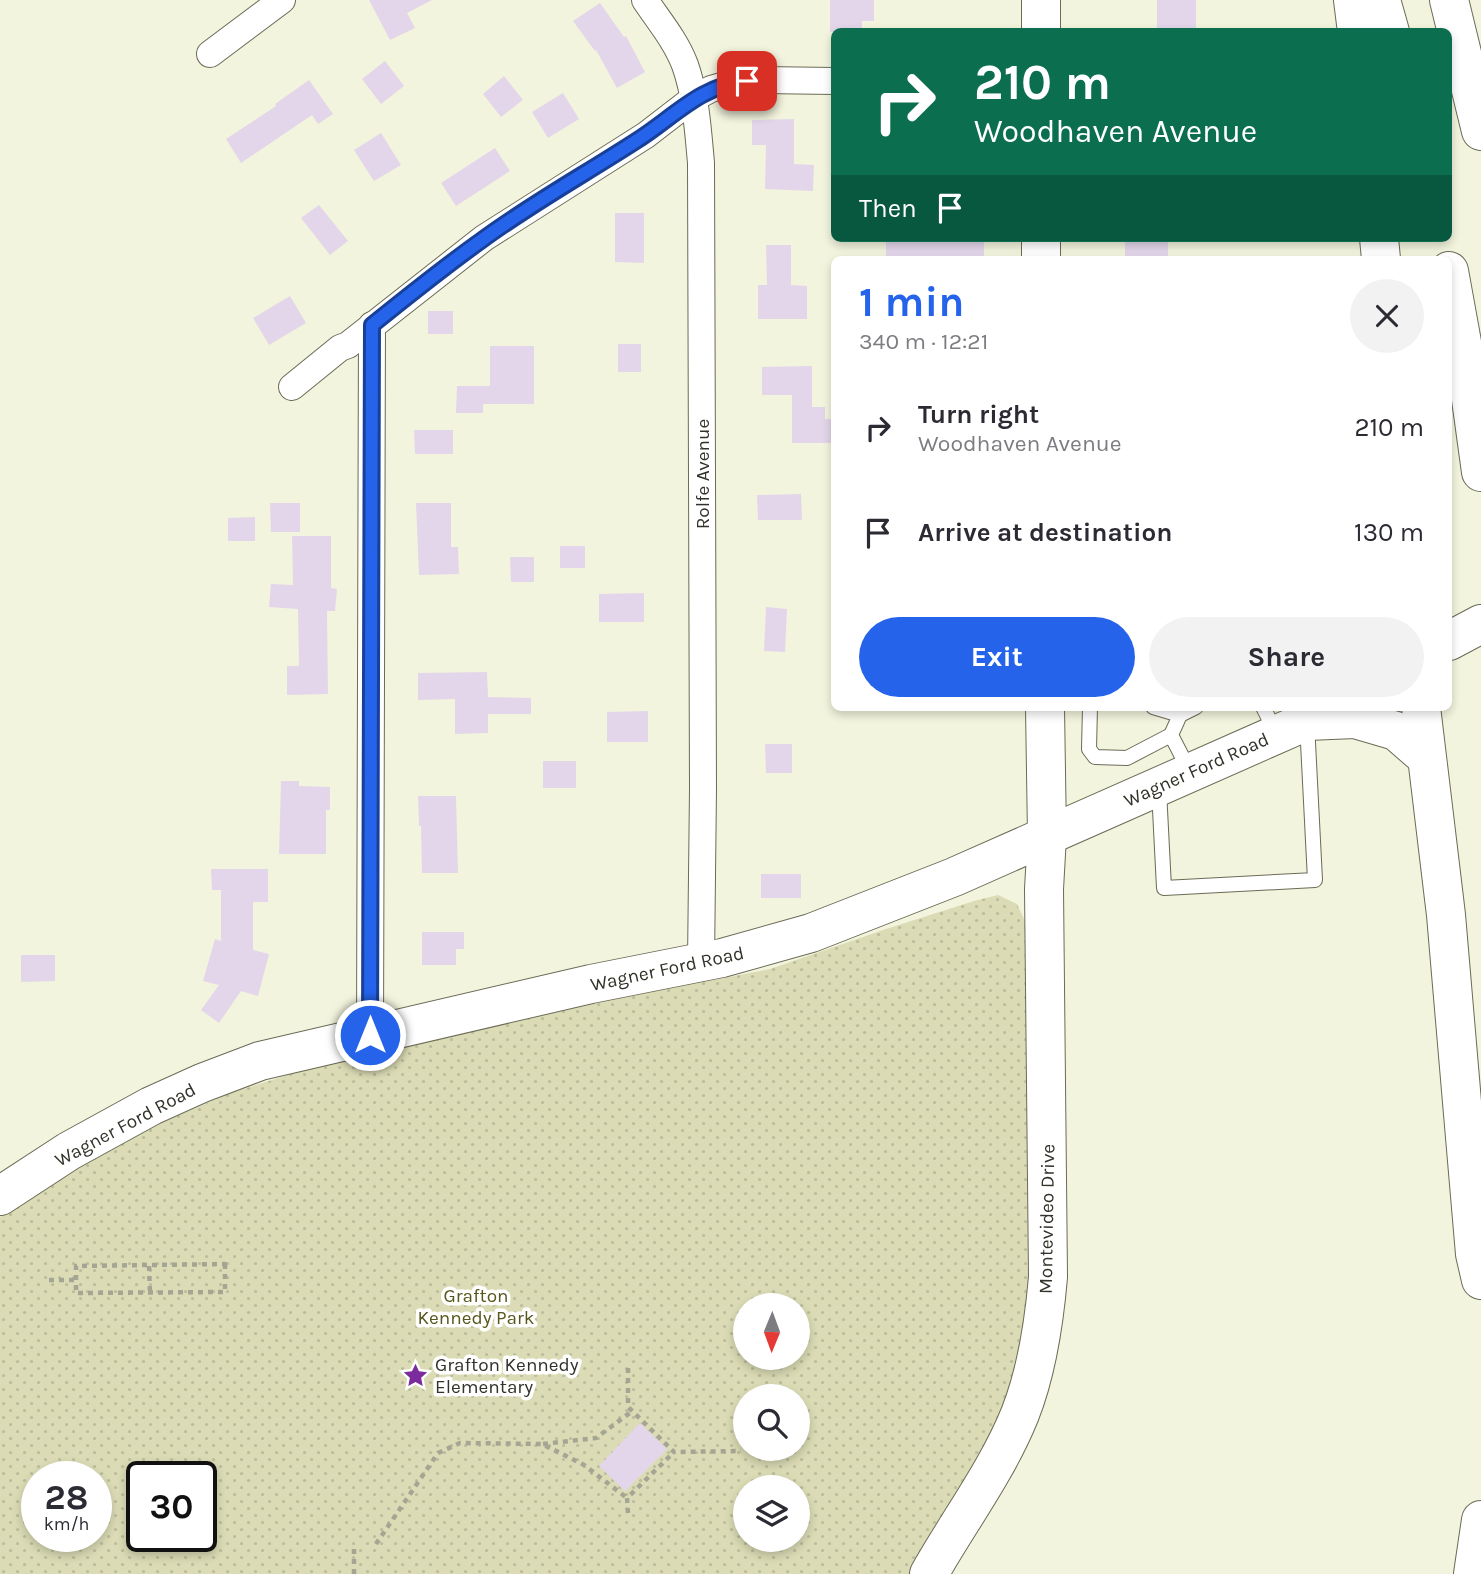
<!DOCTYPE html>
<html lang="en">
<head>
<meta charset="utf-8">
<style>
	:root { --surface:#fff; --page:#f2f2f3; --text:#2b2b33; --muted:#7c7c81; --accent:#2563eb }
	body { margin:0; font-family:Karla,sans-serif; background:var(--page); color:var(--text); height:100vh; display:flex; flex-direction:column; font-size:26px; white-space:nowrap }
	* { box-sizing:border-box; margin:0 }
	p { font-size:23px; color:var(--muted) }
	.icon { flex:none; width:38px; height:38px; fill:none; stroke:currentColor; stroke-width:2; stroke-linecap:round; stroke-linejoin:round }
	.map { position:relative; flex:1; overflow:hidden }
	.drawer { position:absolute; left:831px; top:256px; width:621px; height:455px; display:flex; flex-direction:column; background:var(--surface); border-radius:10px; box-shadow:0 4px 10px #0003 }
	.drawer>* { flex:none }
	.banner { position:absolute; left:831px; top:28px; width:621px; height:214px; border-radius:10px; box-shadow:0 4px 10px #0003; background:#0b6e4f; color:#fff; overflow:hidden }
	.needle { width:46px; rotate:181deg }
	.fabs { position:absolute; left:733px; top:1293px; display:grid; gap:14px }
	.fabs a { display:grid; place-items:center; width:77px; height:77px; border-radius:50%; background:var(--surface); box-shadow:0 4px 10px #0003; font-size:35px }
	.speed { position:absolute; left:21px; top:1461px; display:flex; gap:14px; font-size:35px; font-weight:700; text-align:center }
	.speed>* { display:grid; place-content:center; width:91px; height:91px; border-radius:50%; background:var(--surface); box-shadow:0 4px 10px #0003; line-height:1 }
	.speed small { font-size:18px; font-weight:400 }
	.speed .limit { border:4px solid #111; border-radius:10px; background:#fff; color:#111 }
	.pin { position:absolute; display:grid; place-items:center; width:60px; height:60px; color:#fff; margin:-30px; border-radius:14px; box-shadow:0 4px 10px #0006 }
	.me { position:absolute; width:77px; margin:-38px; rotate:0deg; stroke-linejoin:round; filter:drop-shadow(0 0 5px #0008) }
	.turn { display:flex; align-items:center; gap:24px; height:147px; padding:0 28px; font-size:32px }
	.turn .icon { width:91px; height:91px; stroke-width:2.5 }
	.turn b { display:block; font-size:49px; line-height:60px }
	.then { display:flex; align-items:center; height:66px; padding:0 28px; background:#0003; gap:14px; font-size:26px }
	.round { display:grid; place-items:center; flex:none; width:74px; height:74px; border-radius:37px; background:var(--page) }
	.head { display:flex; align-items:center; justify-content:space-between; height:119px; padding:0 28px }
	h1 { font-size:42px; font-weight:700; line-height:52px; color:var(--accent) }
	.action { display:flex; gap:14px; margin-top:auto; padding:14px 28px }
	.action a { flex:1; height:80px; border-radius:42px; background:var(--accent); color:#fff; font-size:28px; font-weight:700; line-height:80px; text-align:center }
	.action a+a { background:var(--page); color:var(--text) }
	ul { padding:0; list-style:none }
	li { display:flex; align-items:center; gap:21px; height:105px; padding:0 28px }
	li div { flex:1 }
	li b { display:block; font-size:26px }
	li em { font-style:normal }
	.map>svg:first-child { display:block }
	.park { fill:url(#park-dots); fill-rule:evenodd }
	.building { fill:#e3d6ea }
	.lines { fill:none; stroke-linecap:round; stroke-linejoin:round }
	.lane-casing { stroke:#6b6b57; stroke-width:16 }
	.street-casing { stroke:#6b6b57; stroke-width:28 }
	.secondary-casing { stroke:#6b6b57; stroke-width:40 }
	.highway-casing { stroke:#6b6b57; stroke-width:40 }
	.path { stroke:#a5a594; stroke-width:4.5; stroke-dasharray:5 5; stroke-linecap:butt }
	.lane { stroke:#fff; stroke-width:14 }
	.street { stroke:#fff; stroke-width:26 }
	.secondary { stroke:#fff; stroke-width:38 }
	.highway { stroke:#fff; stroke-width:38 }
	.route-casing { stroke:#184099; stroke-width:18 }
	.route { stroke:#2563eb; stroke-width:12 }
	.labels { text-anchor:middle; stroke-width:7; stroke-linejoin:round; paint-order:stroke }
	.street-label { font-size:19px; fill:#32322a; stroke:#fff }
	.park-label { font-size:19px; fill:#57561b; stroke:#fff }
	.poi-label { font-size:19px; fill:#32322a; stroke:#fff; text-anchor:start }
</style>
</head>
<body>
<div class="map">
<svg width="1481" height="1574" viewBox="0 0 1481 1574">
	<defs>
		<pattern id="park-dots" width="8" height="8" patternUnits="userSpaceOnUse" patternTransform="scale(1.75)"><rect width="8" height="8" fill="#dbdcb5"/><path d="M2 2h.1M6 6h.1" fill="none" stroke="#bcbd9c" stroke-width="1.8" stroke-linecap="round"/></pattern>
	</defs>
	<rect width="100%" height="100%" fill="#f3f4dd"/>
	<path class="park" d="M998,895L1017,904L1025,921L1031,946L1029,1343L1004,1422L919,1574H0V1217L78,1167L159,1124L230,1093L327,1063L610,1000L770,969L886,929L974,901ZM746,1306H798V1358H746ZM746,1396H798V1449H746ZM37,1477H96V1536H37ZM142,1477H201V1536H142ZM746,1488H798V1540H746Z"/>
	<g class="building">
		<path d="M369,0H432L407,13L415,28L390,40Z"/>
		<path d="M830,0H874V21H862V32H830Z"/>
		<rect x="1157" y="0" width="39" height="32"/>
		<path d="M600,3L624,37L626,36L645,72L617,88L596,50L595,51L573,21Z"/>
		<path d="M385,61L404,86L381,104L362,79Z"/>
		<path d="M504,76L523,100L501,117L483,94Z"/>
		<path d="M309,80L333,114L318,124L312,115L241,163L226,139L276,106L275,104Z"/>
		<path d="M563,93L579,119L548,138L532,112Z"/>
		<path d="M794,119V164L814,165L813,191L765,189L766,145H752V120Z"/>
		<path d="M381,133L401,165L374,181L354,150Z"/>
		<path d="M495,148L510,171L456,206L441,183Z"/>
		<path d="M319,205L348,241L330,255L301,218Z"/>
		<path d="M615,213H644V263L615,262Z"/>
		<path d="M941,238L984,239V259H886V241L941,242Z"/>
		<rect x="1125" y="238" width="43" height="21"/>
		<path d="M766,245H791V285L807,286V319H758V285H767Z"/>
		<path d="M290,296L306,323L269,345L253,318Z"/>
		<rect x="428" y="311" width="25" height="23"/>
		<rect x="618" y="344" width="23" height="28"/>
		<path d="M490,346H534V404H483V413H456L457,386H490Z"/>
		<path d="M812,366V407H825V419H835V443H792V395H762V367Z"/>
		<path d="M414,430H453V454H415Z"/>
		<path d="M801,494L802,520H758L757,495Z"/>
		<path d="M270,503H300V532H271Z"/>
		<path d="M416,503H451V547H458L459,574L419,575Z"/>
		<path d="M255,517V541H228V518Z"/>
		<path d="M292,536H331V588L337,589L335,611H327L328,694L287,695V666H299L298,609L269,607L271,584L293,585Z"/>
		<rect x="560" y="546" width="25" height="22"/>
		<path d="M510,557H534V582H511Z"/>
		<path d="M644,593V622H599V594Z"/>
		<path d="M766,607L787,609L785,652L764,651Z"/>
		<path d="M487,672L488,697L531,698V714H488V733L455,734V699L418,700V673Z"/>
		<path d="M648,711V742H607V712Z"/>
		<path d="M765,744H792V773H766Z"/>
		<rect x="543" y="761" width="33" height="27"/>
		<path d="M281,781H299V786L330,787V810H326V854H279Z"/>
		<path d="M418,796H456L458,873H422L421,826H419Z"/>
		<path d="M211,869H268V902H253V950L269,954L258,996L241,991L219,1023L201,1010L219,985L203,981L215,939L221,941V890H212Z"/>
		<rect x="761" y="874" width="40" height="24"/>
		<path d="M422,932H464V949H456V965H422Z"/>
		<path d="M21,955H55V981L21,982Z"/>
		<path d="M640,1423L667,1449L625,1491L599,1466Z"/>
	</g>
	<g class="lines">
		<defs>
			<g id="lane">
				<path d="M1090,707L1089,749L1095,757L1127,758L1171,735"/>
				<path d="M1153,707L1180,715"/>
				<path d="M1263,707L1276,733"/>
				<path d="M1189,770L1171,735L1180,715L1196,707"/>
				<path d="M1159,790L1164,888L1315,880L1307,723"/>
			</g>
			<g id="street">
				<path d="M645,0C659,21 676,41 685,65C696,96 698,130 701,163L703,789L701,962"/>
				<path d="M210,54L282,0"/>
				<path d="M292,387L340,348L348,345L484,238L646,135L694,98L711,89L732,83L761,80L835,81"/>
				<path d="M370,1035L372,325"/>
			</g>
			<g id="secondary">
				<path d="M1041,32V0"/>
				<path d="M1041,238V259"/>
				<path d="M1449,641L1481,624"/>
				<path d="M0,1196L69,1151L151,1106L202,1083L260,1061L591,984L722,958L811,933L954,877L1307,721L1327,707"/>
				<path d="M929,1574C959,1521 997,1471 1020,1414C1037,1371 1044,1324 1048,1277L1044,889L1047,836L1045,707"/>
			</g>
			<g id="highway">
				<path d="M1353,0L1357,32"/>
				<path d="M1381,0L1390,32"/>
				<path d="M1449,0L1481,131"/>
				<path d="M1379,238L1381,259"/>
				<path d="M1449,271L1467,370L1481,472"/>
				<path d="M1421,707L1446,915L1475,1254L1481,1280"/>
				<path d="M1307,721L1355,719L1396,731L1426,757"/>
				<path d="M1473,1574L1481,1520"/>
			</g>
		</defs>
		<use href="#lane" class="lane-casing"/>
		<use href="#street" class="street-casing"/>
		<use href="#secondary" class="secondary-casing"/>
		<use href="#highway" class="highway-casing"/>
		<g class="path">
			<path d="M225,1264V1292L76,1293V1266Z"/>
			<path d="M149,1266L150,1293"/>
			<path d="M49,1280H76"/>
			<path d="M628,1368V1407L674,1452L741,1451"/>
			<path d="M543,1444L596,1438L631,1412"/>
			<path d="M628,1513L627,1498L674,1452"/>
			<path d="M376,1544L438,1453L460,1443L542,1444L584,1465L627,1498"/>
			<path d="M354,1574V1544"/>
		</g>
		<use href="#lane" class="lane"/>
		<use href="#street" class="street"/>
		<use href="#secondary" class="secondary"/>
		<use href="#highway" class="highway"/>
	</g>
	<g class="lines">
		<defs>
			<path id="route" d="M370,1035L372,325C408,296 444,267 482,240C531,204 585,174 636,141C673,118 700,85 747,81"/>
		</defs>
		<use href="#route" class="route-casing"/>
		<use href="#route" class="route"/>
	</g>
	<defs>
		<symbol id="sight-bare" viewBox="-9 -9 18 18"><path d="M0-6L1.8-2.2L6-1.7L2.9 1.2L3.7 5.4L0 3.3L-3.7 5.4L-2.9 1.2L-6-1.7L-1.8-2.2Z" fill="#7b2b9b" stroke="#fff" stroke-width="2.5" paint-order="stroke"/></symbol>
	</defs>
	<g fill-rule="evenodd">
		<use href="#sight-bare" x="398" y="1358" width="35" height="35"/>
	</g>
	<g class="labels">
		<g class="street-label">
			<text transform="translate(702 474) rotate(-90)" y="7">Rolfe Avenue</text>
			<text transform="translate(1196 769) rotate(-24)" y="7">Wagner Ford Road</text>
			<text transform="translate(667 968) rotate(-12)" y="7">Wagner Ford Road</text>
			<text transform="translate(125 1124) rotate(-28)" y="7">Wagner Ford Road</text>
			<text transform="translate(1046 1219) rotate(-89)" y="7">Montevideo Drive</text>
		</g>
		<g class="park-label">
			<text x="476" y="1302">Grafton<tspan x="476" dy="22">Kennedy Park</tspan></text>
		</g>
		<g class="poi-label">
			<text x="435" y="1371">Grafton Kennedy<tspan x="435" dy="22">Elementary</tspan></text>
		</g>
	</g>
</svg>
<div class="fabs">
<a><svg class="needle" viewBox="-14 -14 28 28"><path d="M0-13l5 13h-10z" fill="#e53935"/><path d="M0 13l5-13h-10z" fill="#7c7c81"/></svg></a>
<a><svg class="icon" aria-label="search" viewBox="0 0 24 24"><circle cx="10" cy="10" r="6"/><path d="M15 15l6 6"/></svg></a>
<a><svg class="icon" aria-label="layers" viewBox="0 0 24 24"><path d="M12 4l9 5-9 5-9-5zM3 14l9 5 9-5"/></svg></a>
</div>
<div class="speed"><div>28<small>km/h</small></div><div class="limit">30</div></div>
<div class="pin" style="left:747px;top:81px;background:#d93025"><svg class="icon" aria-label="arrive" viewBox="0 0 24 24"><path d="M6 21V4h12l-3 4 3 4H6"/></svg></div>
<svg class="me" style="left:370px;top:1035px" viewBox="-20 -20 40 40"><circle r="17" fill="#2563eb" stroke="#fff" stroke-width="3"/><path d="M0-11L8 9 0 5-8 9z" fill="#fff"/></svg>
<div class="banner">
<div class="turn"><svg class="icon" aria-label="right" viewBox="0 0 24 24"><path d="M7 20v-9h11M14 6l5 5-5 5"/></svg><div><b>210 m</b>Woodhaven Avenue</div></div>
<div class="then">Then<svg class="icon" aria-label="arrive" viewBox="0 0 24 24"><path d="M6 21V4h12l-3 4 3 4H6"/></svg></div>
</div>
<section class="drawer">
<div class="head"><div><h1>1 min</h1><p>340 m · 12:21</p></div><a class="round"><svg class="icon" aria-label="close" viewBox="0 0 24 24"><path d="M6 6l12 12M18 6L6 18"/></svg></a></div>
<ul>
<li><svg class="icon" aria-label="right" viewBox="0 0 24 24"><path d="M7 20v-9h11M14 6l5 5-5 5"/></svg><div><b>Turn right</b><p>Woodhaven Avenue</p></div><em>210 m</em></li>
<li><svg class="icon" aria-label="arrive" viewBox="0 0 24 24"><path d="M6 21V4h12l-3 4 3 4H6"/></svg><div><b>Arrive at destination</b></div><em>130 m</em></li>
</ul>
<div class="action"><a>Exit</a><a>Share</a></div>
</section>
</div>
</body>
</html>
